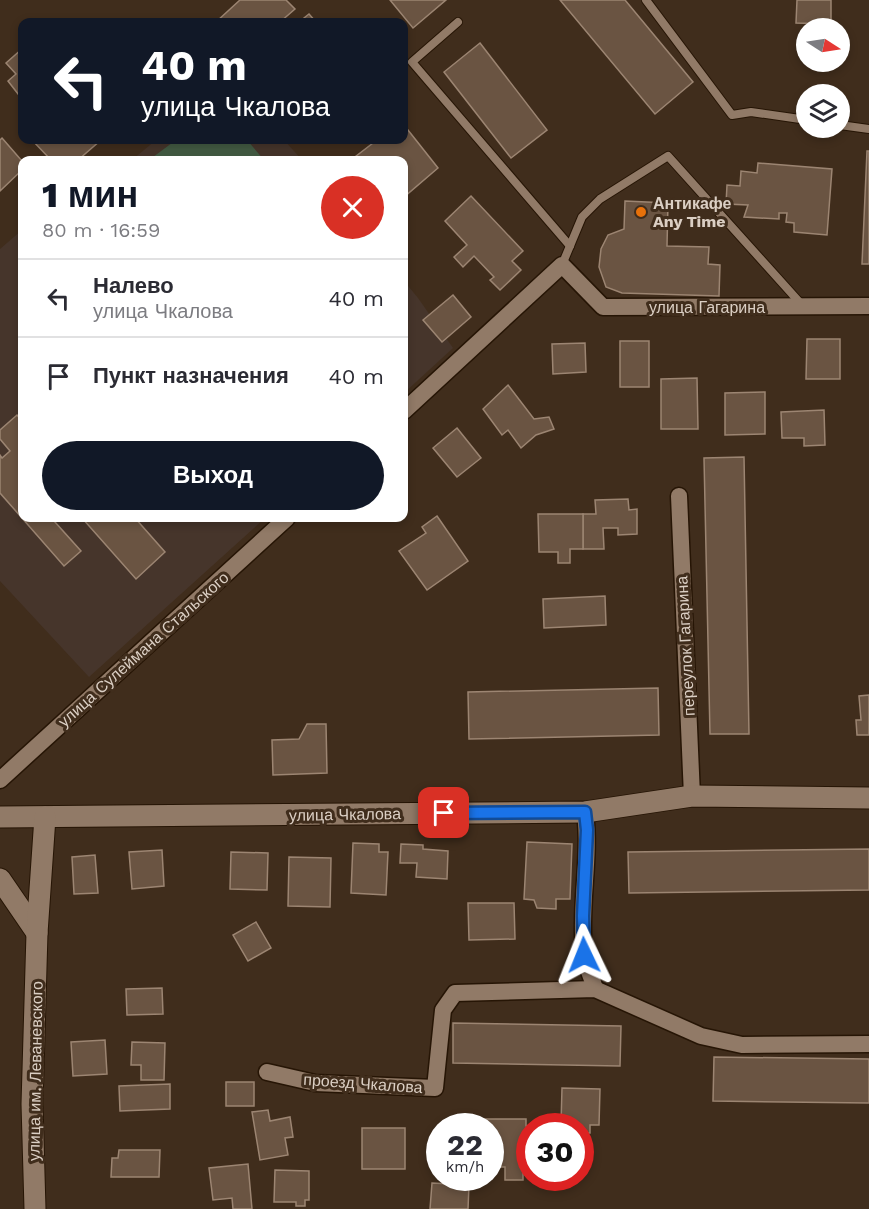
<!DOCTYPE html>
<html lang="ru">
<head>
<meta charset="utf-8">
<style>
	:root { --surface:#fff; --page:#f7f7f7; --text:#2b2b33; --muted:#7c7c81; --line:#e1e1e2; --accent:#111827 }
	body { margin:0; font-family:"Work Sans",sans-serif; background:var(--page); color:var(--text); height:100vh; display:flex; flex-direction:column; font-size:22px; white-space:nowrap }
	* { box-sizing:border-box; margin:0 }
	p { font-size:20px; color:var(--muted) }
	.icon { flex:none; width:33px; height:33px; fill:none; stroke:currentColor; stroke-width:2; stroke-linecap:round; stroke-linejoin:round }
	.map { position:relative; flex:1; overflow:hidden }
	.drawer { position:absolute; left:18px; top:156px; width:390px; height:366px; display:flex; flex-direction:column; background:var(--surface); border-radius:12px; box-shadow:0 3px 9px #0003 }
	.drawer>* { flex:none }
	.top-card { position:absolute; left:18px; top:18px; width:390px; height:126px; border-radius:12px; box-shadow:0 3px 9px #0003; background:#111827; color:#fff; overflow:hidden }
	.needle { width:39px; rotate:102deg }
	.tools { position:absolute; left:796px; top:18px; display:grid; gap:12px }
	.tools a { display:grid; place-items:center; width:54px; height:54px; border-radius:50%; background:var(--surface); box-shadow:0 3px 9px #0003; font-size:30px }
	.speed { position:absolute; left:426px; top:1113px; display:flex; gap:12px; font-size:30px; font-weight:700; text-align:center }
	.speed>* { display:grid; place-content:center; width:78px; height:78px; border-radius:50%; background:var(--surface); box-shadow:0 3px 9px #0003; line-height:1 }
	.speed small { font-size:15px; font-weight:400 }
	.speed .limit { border:9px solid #d22; background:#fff; color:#111 }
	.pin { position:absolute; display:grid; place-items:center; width:51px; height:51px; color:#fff; margin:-26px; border-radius:12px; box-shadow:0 3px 9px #0006 }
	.me { position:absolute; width:66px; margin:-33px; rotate:358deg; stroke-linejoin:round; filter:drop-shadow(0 0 4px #0008) }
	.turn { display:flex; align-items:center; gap:21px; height:126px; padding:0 24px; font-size:27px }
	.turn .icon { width:78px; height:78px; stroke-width:2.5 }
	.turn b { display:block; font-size:42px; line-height:51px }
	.round { display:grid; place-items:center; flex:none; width:63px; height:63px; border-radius:32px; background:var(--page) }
	.headline { display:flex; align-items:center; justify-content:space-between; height:102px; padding:0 24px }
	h1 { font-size:36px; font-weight:800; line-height:45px; color:var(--accent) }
	.button { display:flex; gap:12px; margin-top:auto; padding:12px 24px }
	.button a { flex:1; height:69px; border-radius:36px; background:var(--accent); color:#fff; font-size:24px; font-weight:800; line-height:69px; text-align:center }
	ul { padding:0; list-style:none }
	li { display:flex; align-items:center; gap:18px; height:78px; padding:0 24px; border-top:2px solid var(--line) }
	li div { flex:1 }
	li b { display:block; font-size:22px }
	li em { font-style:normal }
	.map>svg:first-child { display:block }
	.education { fill:#46352b }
	.green { fill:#435b43 }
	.building { fill:#6a5442; stroke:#9c8572; stroke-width:1.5 }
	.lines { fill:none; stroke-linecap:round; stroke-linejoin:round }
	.service-casing { stroke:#261505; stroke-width:10 }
	.minor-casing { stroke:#261505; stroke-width:19 }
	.tertiary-casing { stroke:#261505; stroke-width:23 }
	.service { stroke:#917a67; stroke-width:8 }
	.minor { stroke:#917a67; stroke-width:16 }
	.tertiary { stroke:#917a67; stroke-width:21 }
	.route-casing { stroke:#114b97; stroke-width:15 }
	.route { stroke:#1a73e8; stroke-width:10 }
	.food-dot { fill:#e8710a; stroke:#402d1c; stroke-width:2 }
	.labels { text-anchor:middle; stroke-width:6; stroke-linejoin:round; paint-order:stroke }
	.poi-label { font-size:16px; font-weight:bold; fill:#dbcfc4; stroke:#402d1c; text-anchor:start }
	.street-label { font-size:16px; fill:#dbcfc4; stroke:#402d1c }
</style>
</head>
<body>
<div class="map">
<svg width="869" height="1209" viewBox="0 0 869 1209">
	<rect width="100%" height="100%" fill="#402d1c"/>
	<g class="education">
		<path d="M156,140H284L302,160H132Z"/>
		<path d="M22,230V518H265L89,677L0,581V249Z"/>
		<path d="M404,281L418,298L453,348L404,393Z"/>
	</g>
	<path class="green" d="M176,140H247L264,160H149Z"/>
	<g class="building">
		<path d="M240,0H286L295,9L280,22H216Z"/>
		<path d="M390,0H446L413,28Z"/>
		<path d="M560,0H625L693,82L655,114Z"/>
		<path d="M797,0H831V24L796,23Z"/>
		<path d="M309,14L316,22H299Z"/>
		<path d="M480,43L547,130L511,158L444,72Z"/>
		<path d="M22,49V99L8,81L16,74L6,63Z"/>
		<path d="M404,125L438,168L404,197V160H351L377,140H404Z"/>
		<path d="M2,138L22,161V170L0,191V140Z"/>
		<path d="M32,140H101L78,160H51Z"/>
		<path d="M867,151H869V264H862Z"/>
		<path d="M758,163L832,169L827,235L794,232V223L786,222L787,213H779V219L744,217L748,205L726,204L727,185L740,186L741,171L757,173Z"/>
		<path d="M471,196L523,251L512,261L521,270L500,290L490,280L494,277L474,256L463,267L454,257L467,245L445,221Z"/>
		<path d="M625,201L668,203L667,246L709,247L708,264L720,265L719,296L622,293L606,287L599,267L601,249L608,235L624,229Z"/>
		<path d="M453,295L471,317L442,342L423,320Z"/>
		<path d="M807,339H840V379H806Z"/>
		<rect x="620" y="341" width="29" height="46"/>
		<path d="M585,343L586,372L553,374L552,344Z"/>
		<path d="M697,378L698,429H661V379Z"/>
		<path d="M508,385L534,419L549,417L554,429L536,435L521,448L508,430L502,435L483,409Z"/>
		<path d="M765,392V434L725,435V393Z"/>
		<path d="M824,410L825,445L804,446V438H782L781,412Z"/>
		<path d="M17,415L22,421V518H60L55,522L81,551L64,566L0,493V455L2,458L10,451L0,439V430Z"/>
		<path d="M457,428L481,458L457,477L433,448Z"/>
		<path d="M744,457L749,734H710L704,458Z"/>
		<path d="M628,499L629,510L637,509V534L618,535V528H603L604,549H583V514H596L595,500Z"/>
		<path d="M538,514H583V549H570V563H558V552H539Z"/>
		<path d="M437,516L468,561L427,590L399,551L426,533L422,527Z"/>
		<path d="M82,518H135L165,552L136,579Z"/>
		<path d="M605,596L606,625L544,628L543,599Z"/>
		<path d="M658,688L659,735L469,739L468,692Z"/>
		<path d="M869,695V735H857L856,720H861L859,696Z"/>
		<path d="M307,724H326L327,773L273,775L272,740L299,739Z"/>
		<path d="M527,842L572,844L570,899H556V909L537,908L534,900L524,899Z"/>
		<path d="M353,843L379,844V852H388L386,895L351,893Z"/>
		<path d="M401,844L423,845V849L448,851L447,879L416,877L417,863H400Z"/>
		<path d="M869,849V890L629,893L628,852Z"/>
		<path d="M162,850L164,886L132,889L129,852Z"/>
		<path d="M231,852L268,853L267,890L230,889Z"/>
		<path d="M95,855L98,893L74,894L72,857Z"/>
		<path d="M289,857L331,858L330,907L288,906Z"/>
		<path d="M468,903H514L515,939L469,940Z"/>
		<path d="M256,922L271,948L248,961L233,935Z"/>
		<path d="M162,988L163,1014L127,1015L126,989Z"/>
		<path d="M453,1023L621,1026L620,1066L453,1063Z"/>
		<path d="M105,1040L107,1074L73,1076L71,1042Z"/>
		<path d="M132,1042L165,1043L164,1080H141V1065H131Z"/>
		<path d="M714,1057L869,1059V1103L713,1101Z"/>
		<rect x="226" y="1082" width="28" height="24"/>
		<path d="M170,1084V1109L120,1111L119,1086Z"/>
		<path d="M562,1088L600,1089L599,1125H590V1133H580V1126H572V1124H561Z"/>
		<path d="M268,1110L270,1121L290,1117L293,1137L285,1138L288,1155L260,1160L252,1112Z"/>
		<path d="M480,1119H526V1126L530,1127V1164H523V1180H505V1167H490V1126H480Z"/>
		<rect x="362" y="1128" width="43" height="41"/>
		<path d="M119,1150H160L159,1177H111L112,1158H118Z"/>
		<path d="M248,1164L252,1209H233L232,1198L213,1200L209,1168Z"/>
		<path d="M275,1170L309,1171V1200H305V1206H296V1202H274Z"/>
		<path d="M432,1183L469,1185L468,1209H430Z"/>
	</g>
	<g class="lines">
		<defs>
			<g id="service">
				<path d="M646,0L732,115L751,112L807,120"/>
				<path d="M458,22L412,62L570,246"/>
				<path d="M840,125L869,129"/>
				<path d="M562,265L582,217L600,199L668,156L802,305"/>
			</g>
			<g id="minor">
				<path d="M404,411L562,265L603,307L869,306"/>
				<path d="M679,496L692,796"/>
				<path d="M0,780L287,518"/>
				<path d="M585,812C591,859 579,906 584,953C585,965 592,977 595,989"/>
				<path d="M267,1072L315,1083L435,1088L443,1010L455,993L595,989L701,1036L742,1045L869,1044"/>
			</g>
			<g id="tertiary">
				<path d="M0,817L585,812L692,796L869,798"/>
				<path d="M0,879L37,933"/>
				<path d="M35,1209L32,1104L37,933L45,817"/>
			</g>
		</defs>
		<use href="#service" class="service-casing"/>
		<use href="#minor" class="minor-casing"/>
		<use href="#tertiary" class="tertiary-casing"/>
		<use href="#service" class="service"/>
		<use href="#minor" class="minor"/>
		<use href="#tertiary" class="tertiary"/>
	</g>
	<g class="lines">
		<defs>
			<path id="route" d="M444,813L585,812L587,830L583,916L584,955"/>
		</defs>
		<use href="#route" class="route-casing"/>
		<use href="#route" class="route"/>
	</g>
	<circle class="food-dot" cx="641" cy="212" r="6"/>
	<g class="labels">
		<g class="poi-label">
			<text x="653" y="209">Антикафе<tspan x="653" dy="18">Any Time</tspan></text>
		</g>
		<g class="street-label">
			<text x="707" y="313">улица Гагарина</text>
			<text transform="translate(685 646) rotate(-93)" y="6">переулок Гагарина</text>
			<text transform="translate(143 649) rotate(-42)" y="6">улица Сулеймана Стальского</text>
			<text transform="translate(345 814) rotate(-1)" y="6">улица Чкалова</text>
			<text transform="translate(35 1071) rotate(-89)" y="6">улица им. Леваневского</text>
			<text transform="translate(363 1083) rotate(4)" y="6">проезд Чкалова</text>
		</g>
	</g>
</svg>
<div class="tools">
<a><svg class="needle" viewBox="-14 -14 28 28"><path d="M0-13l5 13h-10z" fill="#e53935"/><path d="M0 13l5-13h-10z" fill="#7c7c81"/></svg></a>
<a><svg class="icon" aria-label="layers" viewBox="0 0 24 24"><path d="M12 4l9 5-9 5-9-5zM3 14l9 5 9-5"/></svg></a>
</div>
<div class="speed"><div>22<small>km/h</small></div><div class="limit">30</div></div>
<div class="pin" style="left:444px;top:813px;background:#d93025"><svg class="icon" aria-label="arrive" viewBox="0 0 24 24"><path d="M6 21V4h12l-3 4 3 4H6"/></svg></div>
<svg class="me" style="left:584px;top:955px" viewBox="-20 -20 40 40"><path d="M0-17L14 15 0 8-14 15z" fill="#1a73e8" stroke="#fff" stroke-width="4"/></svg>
<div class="top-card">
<div class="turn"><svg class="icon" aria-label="left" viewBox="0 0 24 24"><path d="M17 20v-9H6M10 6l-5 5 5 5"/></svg><div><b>40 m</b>улица Чкалова</div></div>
</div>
<section class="drawer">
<div class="headline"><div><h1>1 мин</h1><p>80 m · 16:59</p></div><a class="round" style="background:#d93025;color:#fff"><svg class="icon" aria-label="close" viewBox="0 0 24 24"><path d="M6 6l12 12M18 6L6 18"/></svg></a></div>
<ul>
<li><svg class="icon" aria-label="left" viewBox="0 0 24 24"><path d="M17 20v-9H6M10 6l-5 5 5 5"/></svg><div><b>Налево</b><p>улица Чкалова</p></div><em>40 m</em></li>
<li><svg class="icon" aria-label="arrive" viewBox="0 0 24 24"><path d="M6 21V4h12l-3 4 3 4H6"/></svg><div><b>Пункт назначения</b></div><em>40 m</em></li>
</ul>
<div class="button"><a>Выход</a></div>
</section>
</div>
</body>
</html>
